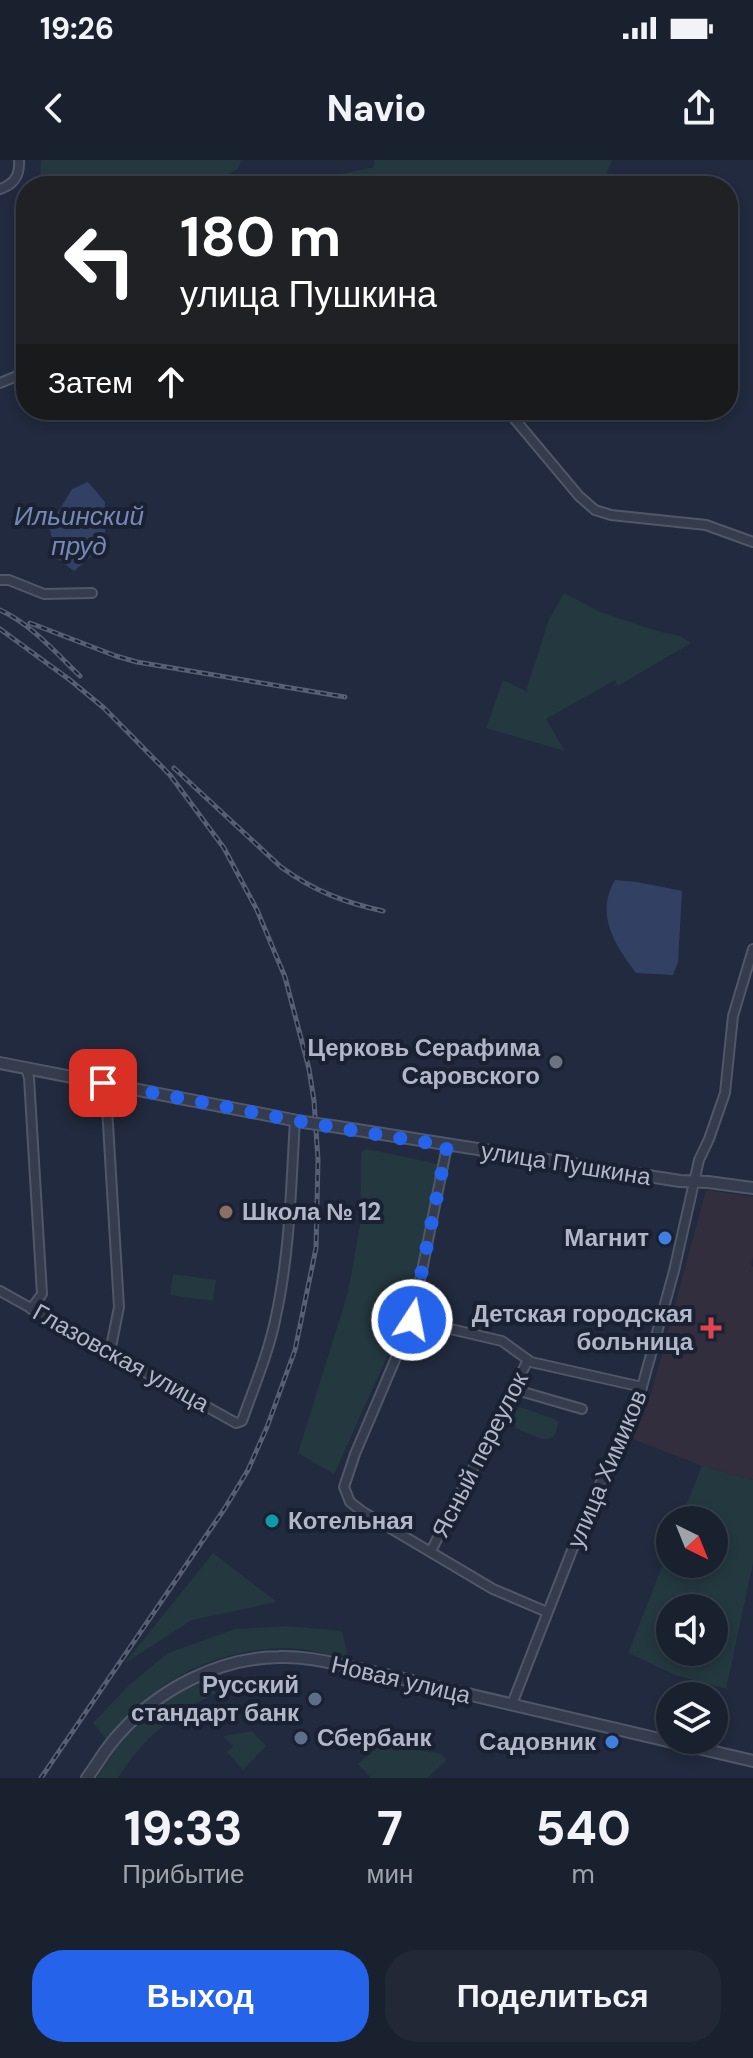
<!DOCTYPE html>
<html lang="ru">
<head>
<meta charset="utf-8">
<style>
	:root { --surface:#19202e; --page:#222836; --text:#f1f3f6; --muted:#9fa3aa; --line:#373e4a; --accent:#2563eb }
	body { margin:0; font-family:"DM Sans",sans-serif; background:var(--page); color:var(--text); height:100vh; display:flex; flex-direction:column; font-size:30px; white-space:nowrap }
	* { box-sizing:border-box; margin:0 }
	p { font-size:26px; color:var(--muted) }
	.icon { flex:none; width:44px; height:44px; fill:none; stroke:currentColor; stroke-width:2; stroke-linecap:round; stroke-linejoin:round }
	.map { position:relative; height:1618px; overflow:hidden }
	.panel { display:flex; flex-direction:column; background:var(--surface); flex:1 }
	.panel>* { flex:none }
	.guide { position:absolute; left:16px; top:16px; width:722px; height:244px; border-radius:32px; box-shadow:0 4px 12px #0003,0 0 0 2px var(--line); background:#202124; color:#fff; overflow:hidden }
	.needle { width:52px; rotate:137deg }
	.fabs { position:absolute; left:656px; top:1346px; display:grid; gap:16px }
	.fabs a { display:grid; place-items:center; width:72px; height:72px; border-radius:50%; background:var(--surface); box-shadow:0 4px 12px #0003,0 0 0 2px var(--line); font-size:40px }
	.pin { position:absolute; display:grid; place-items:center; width:68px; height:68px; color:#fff; margin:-34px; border-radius:16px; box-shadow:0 4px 12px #0006 }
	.me { position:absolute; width:88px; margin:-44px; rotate:11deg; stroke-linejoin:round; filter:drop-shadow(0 0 6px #0008) }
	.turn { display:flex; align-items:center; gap:28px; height:168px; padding:0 32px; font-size:36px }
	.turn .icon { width:104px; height:104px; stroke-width:2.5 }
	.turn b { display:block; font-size:56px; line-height:68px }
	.then { display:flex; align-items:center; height:76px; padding:0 32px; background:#0003; gap:16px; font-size:30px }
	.eta { display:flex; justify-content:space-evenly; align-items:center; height:136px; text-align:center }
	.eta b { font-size:48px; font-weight:800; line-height:56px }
	.action { display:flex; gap:16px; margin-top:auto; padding:16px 32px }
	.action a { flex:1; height:92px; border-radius:32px; background:var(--accent); color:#fff; font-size:32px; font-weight:800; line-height:92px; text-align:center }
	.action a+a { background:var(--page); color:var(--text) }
	.status { display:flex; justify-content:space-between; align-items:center; height:56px; padding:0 40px; background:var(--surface); direction:ltr }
	.status svg { height:22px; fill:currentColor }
	header { display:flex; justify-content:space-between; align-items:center; height:104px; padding:0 32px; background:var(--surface); font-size:36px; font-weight:800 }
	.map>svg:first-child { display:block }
	.medical { fill:#322e3e }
	.green { fill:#23383f; fill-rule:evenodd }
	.water { fill:#324064 }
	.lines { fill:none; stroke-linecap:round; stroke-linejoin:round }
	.minor-casing { stroke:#505768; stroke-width:12 }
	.tertiary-casing { stroke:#505768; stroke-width:14 }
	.minor { stroke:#353c4e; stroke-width:8 }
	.tertiary { stroke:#353c4e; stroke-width:10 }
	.rail-casing { stroke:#575f75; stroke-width:5 }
	.rail { stroke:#1a2132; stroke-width:2; stroke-dasharray:6; stroke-linecap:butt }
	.tertiary-bridge-casing { stroke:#505768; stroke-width:14; stroke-linecap:butt }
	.tertiary-bridge { stroke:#353c4e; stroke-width:10 }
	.route { stroke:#2563eb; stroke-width:14; stroke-dasharray:0 25.2 }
	.worship-dot { fill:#6b7280; stroke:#1a2132; stroke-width:3 }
	.education-dot { fill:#8d6e63; stroke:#1a2132; stroke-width:3 }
	.shop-dot { fill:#3f7fe0; stroke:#1a2132; stroke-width:3 }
	.health-dot { fill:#e0444e; stroke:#1a2132; stroke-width:3 }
	.culture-dot { fill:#0f9aa8; stroke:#1a2132; stroke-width:3 }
	.service-dot { fill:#5c6f8a; stroke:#1a2132; stroke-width:3 }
	.labels { text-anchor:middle; stroke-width:8; stroke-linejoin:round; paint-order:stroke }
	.poi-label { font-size:24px; font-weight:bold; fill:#b1b7c9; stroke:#1a2132; text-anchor:end }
	.street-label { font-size:24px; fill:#b1b7c9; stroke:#1a2132 }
	.water-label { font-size:26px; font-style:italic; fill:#7688b3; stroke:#1a2132 }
</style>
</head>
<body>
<div class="status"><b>19:26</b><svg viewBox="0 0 49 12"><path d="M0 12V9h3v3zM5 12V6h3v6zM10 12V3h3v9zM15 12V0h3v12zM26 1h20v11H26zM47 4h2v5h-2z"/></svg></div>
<header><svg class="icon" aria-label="back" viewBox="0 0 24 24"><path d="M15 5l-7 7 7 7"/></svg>Navio<svg class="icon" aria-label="share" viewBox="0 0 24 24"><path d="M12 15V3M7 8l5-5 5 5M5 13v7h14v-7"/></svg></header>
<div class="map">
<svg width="753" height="1618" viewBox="0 0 753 1618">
	<rect width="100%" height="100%" fill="#212a3e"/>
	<path class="medical" d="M706,1030L753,1037V1097L751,1106L753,1107V1320L702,1306L633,1279L652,1230Z"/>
	<g class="green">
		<path d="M41,0H241L238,9L219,19L166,16L130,23L124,26H43L40,25Z"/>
		<path d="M374,0H612L602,26H284L374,7Z"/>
		<path d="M564,433L600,452L657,471L680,476L691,483L618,526L615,520L546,559L565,591L486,568L503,520L526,531L549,459Z"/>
		<path d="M367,989L438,1004L406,1155L334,1314L298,1293L348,1132L360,1066L361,992Z"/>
		<path d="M173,1114L216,1120L213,1141L170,1135Z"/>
		<path d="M521,1247L554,1259L558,1262C556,1292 533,1275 516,1268L512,1260L516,1250Z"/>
		<path d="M702,1306L753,1320V1403L726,1529L675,1515L628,1493L670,1386V1404H714V1360H680ZM670,1448H714V1492H670Z"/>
		<path d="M213,1393L277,1442L192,1460L124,1504Z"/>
		<path d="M288,1466L342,1471L349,1500C329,1495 308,1489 288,1488C253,1487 206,1499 176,1518C149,1533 127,1557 105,1578L93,1563L129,1525L168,1493L235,1469Z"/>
		<path d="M209,1515L216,1534C176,1549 140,1582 118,1618H97C118,1584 143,1547 179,1528C189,1523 199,1520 209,1515Z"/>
		<path d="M252,1571L266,1586L243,1610L227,1592L233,1586L223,1576Z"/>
		<path d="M381,1584L442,1594L447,1600L427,1618H371L358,1604Z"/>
	</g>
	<g class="water">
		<path d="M88,322L105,342V385L74,411L58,399L49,367L72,329Z"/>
		<path d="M615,720L637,722L682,731L678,802L673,815L636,813C614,784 595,754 615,720Z"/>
	</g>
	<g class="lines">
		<defs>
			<g id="minor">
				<path d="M0,29C15,24 20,15 19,0"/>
				<path d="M0,223L26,212"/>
				<path d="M507,250L579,336L595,350L611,355L706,365L753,382"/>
				<path d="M0,420H9L44,434L92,433"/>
				<path d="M26,908L29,918L42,1134L31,1149"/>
				<path d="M103,923L106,931L119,1147L110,1192"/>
				<path d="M447,986L412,1160L355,1294L344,1327L350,1342L363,1352L493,1429L547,1452"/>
				<path d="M0,1131L236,1263L242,1261C254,1227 269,1192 276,1156C290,1092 291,1025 295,960"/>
				<path d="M412,1160L502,1181L531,1202L642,1227"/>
				<path d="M513,1229L582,1249"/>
				<path d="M431,1391L528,1200"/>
				<path d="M512,1544L576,1380L642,1227L674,1111L699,1000L709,979L725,933L733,856L753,789"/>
			</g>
			<g id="tertiary">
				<path d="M0,903L303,962"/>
				<path d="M332,966L680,1021L708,1022L753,1028"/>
				<path d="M87,1618C98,1603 107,1586 120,1573C159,1529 219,1498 279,1497C304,1496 328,1502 352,1507L753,1601"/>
			</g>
		</defs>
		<use href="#minor" class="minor-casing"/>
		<use href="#tertiary" class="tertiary-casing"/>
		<use href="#minor" class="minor"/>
		<use href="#tertiary" class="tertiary"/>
		<defs>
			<g id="rail">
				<path d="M0,450C31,464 56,493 80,516"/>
				<path d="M30,463L116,496L137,502L345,537"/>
				<path d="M0,469L70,520L104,548L170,615L224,688L257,750L285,817L309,909L314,941L318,1000L316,1088L295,1190L267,1267L248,1310L225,1348L41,1618"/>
				<path d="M174,608L281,707C314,731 343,742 383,751"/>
			</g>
		</defs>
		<use href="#rail" class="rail-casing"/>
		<use href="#rail" class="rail"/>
		<defs>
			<path id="tertiary-bridge" d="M303,962L332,966"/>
		</defs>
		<use href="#tertiary-bridge" class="tertiary-bridge-casing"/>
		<use href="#tertiary-bridge" class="tertiary-bridge"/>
	</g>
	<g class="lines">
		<path class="route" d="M103,923L303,962L447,986L412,1160"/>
	</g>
	<circle class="worship-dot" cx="556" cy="902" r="8"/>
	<circle class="education-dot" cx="226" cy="1052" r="8"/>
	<g class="shop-dot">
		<circle cx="665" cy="1078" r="8"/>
		<circle cx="612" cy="1582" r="8"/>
	</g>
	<path class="health-dot" d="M707 1156h8v8h8v8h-8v8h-8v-8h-8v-8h8z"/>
	<circle class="culture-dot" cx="272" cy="1361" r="8"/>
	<g class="service-dot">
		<circle cx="315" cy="1539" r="8"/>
		<circle cx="301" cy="1578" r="8"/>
	</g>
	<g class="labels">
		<g class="poi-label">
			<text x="540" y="896">Церковь Серафима<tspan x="540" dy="28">Саровского</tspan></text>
			<text x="242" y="1060" text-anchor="start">Школа № 12</text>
			<text x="649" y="1086">Магнит</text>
			<text x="693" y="1162">Детская городская<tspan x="693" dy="28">больница</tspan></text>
			<text x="288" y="1369" text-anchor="start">Котельная</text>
			<text x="299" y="1533">Русский<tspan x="299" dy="28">стандарт банк</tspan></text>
			<text x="317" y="1586" text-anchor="start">Сбербанк</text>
			<text x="596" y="1590">Садовник</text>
		</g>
		<g class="street-label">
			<text transform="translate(566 1004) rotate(9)" y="8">улица Пушкина</text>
			<text transform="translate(121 1198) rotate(29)" y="8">Глазовская улица</text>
			<text transform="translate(480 1295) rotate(-63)" y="8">Ясный переулок</text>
			<text transform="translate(607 1309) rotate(-67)" y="8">улица Химиков</text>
			<text transform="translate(401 1520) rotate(13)" y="8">Новая улица</text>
		</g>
		<g class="water-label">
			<text x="79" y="365">Ильинский<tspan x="79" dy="30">пруд</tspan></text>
		</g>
	</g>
</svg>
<div class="fabs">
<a><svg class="needle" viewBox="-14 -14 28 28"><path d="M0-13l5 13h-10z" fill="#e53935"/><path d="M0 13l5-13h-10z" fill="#9fa3aa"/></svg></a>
<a><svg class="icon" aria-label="sound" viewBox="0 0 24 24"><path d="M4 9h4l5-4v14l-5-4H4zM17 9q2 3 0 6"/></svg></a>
<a><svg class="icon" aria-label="layers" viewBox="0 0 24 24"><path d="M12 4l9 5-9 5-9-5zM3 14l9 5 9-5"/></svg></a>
</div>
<div class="pin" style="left:103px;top:923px;background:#d93025"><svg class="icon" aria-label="arrive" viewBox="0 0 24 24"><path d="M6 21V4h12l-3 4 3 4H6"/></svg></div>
<svg class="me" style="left:412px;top:1160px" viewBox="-20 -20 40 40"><circle r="17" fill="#2563eb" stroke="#fff" stroke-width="3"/><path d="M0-11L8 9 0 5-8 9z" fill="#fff"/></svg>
<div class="guide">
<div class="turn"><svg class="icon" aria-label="left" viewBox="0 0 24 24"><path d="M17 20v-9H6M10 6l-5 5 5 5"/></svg><div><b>180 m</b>улица Пушкина</div></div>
<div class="then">Затем<svg class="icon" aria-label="ahead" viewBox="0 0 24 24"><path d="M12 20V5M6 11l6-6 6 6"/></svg></div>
</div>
</div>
<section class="panel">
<div class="eta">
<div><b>19:33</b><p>Прибытие</p></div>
<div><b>7</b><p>мин</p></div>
<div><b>540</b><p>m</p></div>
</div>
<div class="action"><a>Выход</a><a>Поделиться</a></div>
</section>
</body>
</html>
